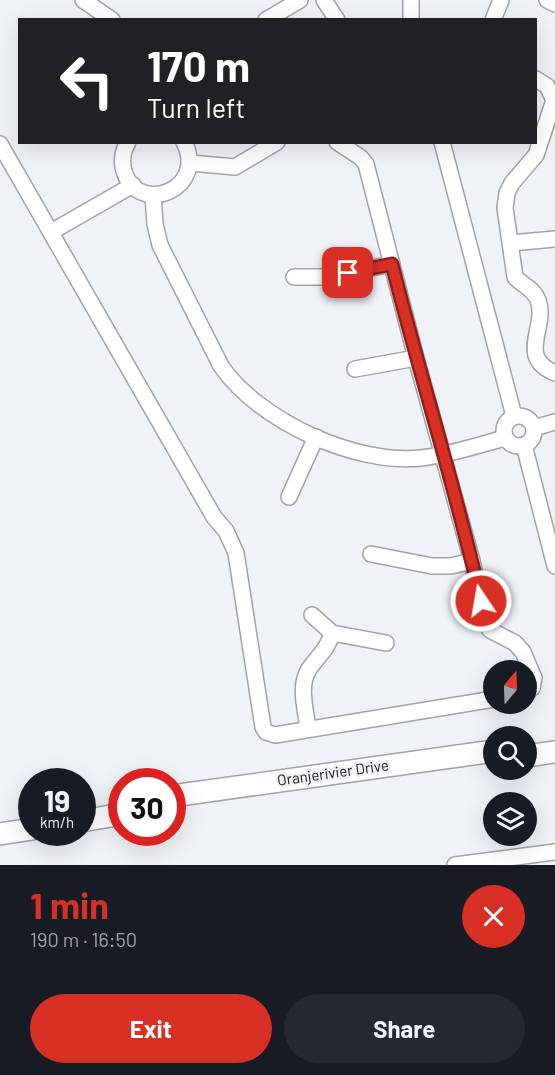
<!DOCTYPE html>
<html lang="en">
<head>
<meta charset="utf-8">
<style>
	:root { --surface:#171b24; --page:#242831; --text:#f1f3f6; --muted:#9ea1a6; --accent:#d93025 }
	body { margin:0; font-family:Barlow,sans-serif; background:var(--page); color:var(--text); height:100vh; display:flex; flex-direction:column; font-size:22px; white-space:nowrap }
	* { box-sizing:border-box; margin:0 }
	p { font-size:20px; color:var(--muted) }
	.icon { flex:none; width:33px; height:33px; fill:none; stroke:currentColor; stroke-width:2; stroke-linecap:round; stroke-linejoin:round }
	.map { position:relative; height:865px; overflow:hidden }
	.side { display:flex; flex-direction:column; background:var(--surface); flex:1 }
	.side>* { flex:none }
	.hud { position:absolute; left:18px; top:18px; width:519px; height:126px; border-radius:0px; box-shadow:0 6px 24px #0002; background:#202124; color:#fff; overflow:hidden }
	.needle { width:39px; rotate:19deg }
	.buttons { position:absolute; left:483px; top:660px; display:grid; gap:12px }
	.buttons a { display:grid; place-items:center; width:54px; height:54px; border-radius:50%; background:var(--surface); box-shadow:0 6px 24px #0002; font-size:30px }
	.speed { position:absolute; left:18px; top:768px; display:flex; gap:12px; font-size:30px; font-weight:700; text-align:center }
	.speed>* { display:grid; place-content:center; width:78px; height:78px; border-radius:50%; background:var(--surface); box-shadow:0 6px 24px #0002; line-height:1 }
	.speed small { font-size:15px; font-weight:400 }
	.speed .limit { border:9px solid #d22; background:#fff; color:#111 }
	.pin { position:absolute; display:grid; place-items:center; width:51px; height:51px; color:#fff; margin:-26px; border-radius:12px; box-shadow:0 3px 9px #0006 }
	.me { position:absolute; width:66px; margin:-33px; rotate:348deg; stroke-linejoin:round; filter:drop-shadow(0 0 4px #0008) }
	.turn { display:flex; align-items:center; gap:21px; height:126px; padding:0 30px; font-size:27px }
	.turn .icon { width:78px; height:78px; stroke-width:2.5 }
	.turn b { display:block; font-size:42px; line-height:51px }
	.round { display:grid; place-items:center; flex:none; width:63px; height:63px; border-radius:32px; background:var(--page) }
	.head { display:flex; align-items:center; justify-content:space-between; height:102px; padding:0 30px }
	h1 { font-size:36px; font-weight:700; line-height:45px; color:var(--accent) }
	.primary-button { display:flex; gap:12px; margin-top:auto; padding:12px 30px }
	.primary-button a { flex:1; height:69px; border-radius:36px; background:var(--accent); color:#fff; font-size:24px; font-weight:700; line-height:69px; text-align:center }
	.primary-button a+a { background:var(--page); color:var(--text) }
	.map>svg:first-child { display:block }
	.lines { fill:none; stroke-linecap:round; stroke-linejoin:round }
	.street-casing { stroke:#a0a3a7; stroke-width:18 }
	.secondary-casing { stroke:#a0a3a7; stroke-width:24 }
	.street { stroke:#fff; stroke-width:15 }
	.secondary { stroke:#fff; stroke-width:21 }
	.route-casing { stroke:#8d1f18; stroke-width:15 }
	.route { stroke:#d93025; stroke-width:10 }
	.labels { text-anchor:middle; stroke-width:5; stroke-linejoin:round; paint-order:stroke }
	.street-label { font-size:15px; fill:#191a1b; stroke:#eff2f7 }
</style>
</head>
<body>
<div class="map">
<svg width="555" height="865" viewBox="0 0 555 865">
	<rect width="100%" height="100%" fill="#eff2f7"/>
	<g class="lines">
		<defs>
			<g id="street">
				<path d="M83,0L112,20"/>
				<path d="M324,0L337,20"/>
				<path d="M411,0V20"/>
				<path d="M547,0L555,4"/>
				<path d="M266,20L300,0"/>
				<path d="M493,20L501,0"/>
				<path d="M536,79L547,86L554,100L536,155L512,183L507,193L505,208L515,277C522,285 534,289 538,300C548,327 516,357 555,373"/>
				<path d="M128,142C122,152 121,163 125,174C141,216 208,188 184,142"/>
				<path d="M337,142L360,157L366,164L416,358L472,561L485,621L490,630L515,643L523,652L534,678L532,688L526,693"/>
				<path d="M442,142L514,416"/>
				<path d="M0,144L214,517L226,531L236,553L263,727L266,732L275,735L494,699"/>
				<path d="M190,163L235,167L277,142"/>
				<path d="M153,195L155,224L160,245L221,366C259,421 355,465 421,458C450,455 478,445 505,438"/>
				<path d="M51,232L133,185"/>
				<path d="M511,243L555,239"/>
				<path d="M294,277H326L392,264"/>
				<path d="M355,369L416,358"/>
				<circle cx="519" cy="431" r="15"/>
				<path d="M534,428L555,422"/>
				<path d="M524,445L555,566"/>
				<path d="M289,497L316,437"/>
				<path d="M371,554L432,566H451L472,561"/>
				<path d="M312,615L332,633L386,643"/>
				<path d="M308,729C306,710 298,686 309,669C318,656 328,649 332,633"/>
				<path d="M455,865L555,852"/>
			</g>
			<g id="secondary">
				<path d="M526,756L555,752"/>
				<path d="M172,796L494,751"/>
				<path d="M82,821L122,814"/>
				<path d="M0,834L32,829"/>
			</g>
		</defs>
		<use href="#street" class="street-casing"/>
		<use href="#secondary" class="secondary-casing"/>
		<use href="#street" class="street"/>
		<use href="#secondary" class="secondary"/>
	</g>
	<g class="lines">
		<defs>
			<path id="route" d="M348,273L392,264C420,377 456,488 481,601"/>
		</defs>
		<use href="#route" class="route-casing"/>
		<use href="#route" class="route"/>
	</g>
	<g class="labels">
		<g class="street-label">
			<text transform="translate(333 773) rotate(-8)" y="5">Oranjerivier Drive</text>
		</g>
	</g>
</svg>
<div class="buttons">
<a><svg class="needle" viewBox="-14 -14 28 28"><path d="M0-13l5 13h-10z" fill="#e53935"/><path d="M0 13l5-13h-10z" fill="#9ea1a6"/></svg></a>
<a><svg class="icon" aria-label="search" viewBox="0 0 24 24"><circle cx="10" cy="10" r="6"/><path d="M15 15l6 6"/></svg></a>
<a><svg class="icon" aria-label="layers" viewBox="0 0 24 24"><path d="M12 4l9 5-9 5-9-5zM3 14l9 5 9-5"/></svg></a>
</div>
<div class="speed"><div>19<small>km/h</small></div><div class="limit">30</div></div>
<div class="pin" style="left:348px;top:273px;background:#d93025"><svg class="icon" aria-label="arrive" viewBox="0 0 24 24"><path d="M6 21V4h12l-3 4 3 4H6"/></svg></div>
<svg class="me" style="left:481px;top:601px" viewBox="-20 -20 40 40"><circle r="17" fill="#d93025" stroke="#fff" stroke-width="3"/><path d="M0-11L8 9 0 5-8 9z" fill="#fff"/></svg>
<div class="hud">
<div class="turn"><svg class="icon" aria-label="left" viewBox="0 0 24 24"><path d="M17 20v-9H6M10 6l-5 5 5 5"/></svg><div><b>170 m</b>Turn left</div></div>
</div>
</div>
<section class="side">
<div class="head"><div><h1>1 min</h1><p>190 m · 16:50</p></div><a class="round" style="background:#d93025;color:#fff"><svg class="icon" aria-label="close" viewBox="0 0 24 24"><path d="M6 6l12 12M18 6L6 18"/></svg></a></div>
<div class="primary-button"><a>Exit</a><a>Share</a></div>
</section>
</body>
</html>
